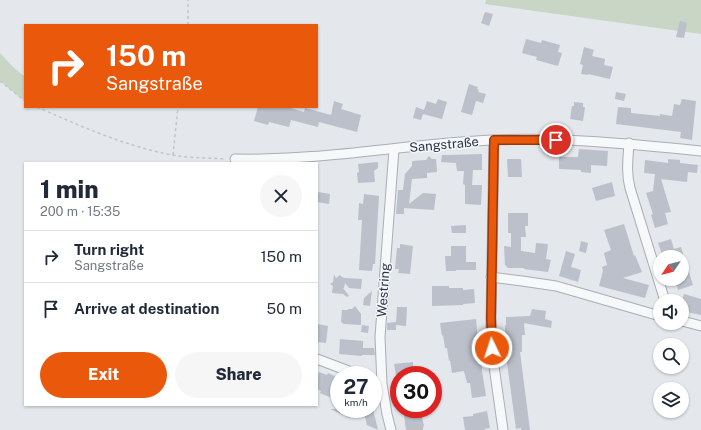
<!DOCTYPE html>
<html lang="en">
<head>
<meta charset="utf-8">
<style>
	:root { --surface:#fff; --page:#f6f6f7; --text:#1f2937; --muted:#747a83; --line:#e0e1e3; --accent:#ea580c }
	body { margin:0; font-family:"Public Sans",sans-serif; background:var(--page); color:var(--text); height:100vh; display:flex; flex-direction:column; font-size:15px; white-space:nowrap }
	* { box-sizing:border-box; margin:0 }
	p { font-size:13px; color:var(--muted) }
	.icon { flex:none; width:22px; height:22px; fill:none; stroke:currentColor; stroke-width:2; stroke-linecap:round; stroke-linejoin:round }
	.map { position:relative; flex:1; overflow:hidden }
	.side { position:absolute; left:24px; top:162px; width:294px; height:244px; display:flex; flex-direction:column; background:var(--surface); border-radius:0px; box-shadow:0 1px 3px #0004 }
	.side>* { flex:none }
	.top-card { position:absolute; left:24px; top:24px; width:294px; height:84px; border-radius:0px; box-shadow:0 1px 3px #0004; background:#ea580c; color:#fff; overflow:hidden }
	.needle { width:26px; rotate:235deg }
	.buttons { position:absolute; left:653px; top:250px; display:grid; gap:8px }
	.buttons a { display:grid; place-items:center; width:36px; height:36px; border-radius:50%; background:var(--surface); box-shadow:0 1px 3px #0004; font-size:20px }
	.speed { position:absolute; left:330px; top:366px; display:flex; gap:8px; font-size:20px; font-weight:700; text-align:center }
	.speed>* { display:grid; place-content:center; width:52px; height:52px; border-radius:50%; background:var(--surface); box-shadow:0 1px 3px #0004; line-height:1 }
	.speed small { font-size:10px; font-weight:400 }
	.speed .limit { border:6px solid #d22; background:#fff; color:#111 }
	.pin { position:absolute; display:grid; place-items:center; width:34px; height:34px; color:#fff; margin:-17px; border:2px solid #fff; border-radius:50%; box-shadow:0 1px 4px #0007 }
	.me { position:absolute; width:44px; margin:-22px; rotate:356deg; stroke-linejoin:round; filter:drop-shadow(0 0 3px #0008) }
	.turn { display:flex; align-items:center; gap:14px; height:84px; padding:0 16px; font-size:18px }
	.turn .icon { width:52px; height:52px; stroke-width:2.5 }
	.turn b { display:block; font-size:28px; line-height:34px }
	.round { display:grid; place-items:center; flex:none; width:42px; height:42px; border-radius:21px; background:var(--page) }
	.headline { display:flex; align-items:center; justify-content:space-between; height:68px; padding:0 16px }
	h1 { font-size:24px; font-weight:800; line-height:30px }
	.button { display:flex; gap:8px; margin-top:auto; padding:8px 16px }
	.button a { flex:1; height:46px; border-radius:24px; background:var(--accent); color:#fff; font-size:16px; font-weight:800; line-height:46px; text-align:center }
	.button a+a { background:var(--page); color:var(--text) }
	ul { padding:0; list-style:none }
	li { display:flex; align-items:center; gap:12px; height:52px; padding:0 16px; border-top:1px solid var(--line) }
	li div { flex:1 }
	li b { display:block; font-size:15px }
	li em { font-style:normal }
	.map>svg:first-child { display:block }
	.green { fill:#c9d6c5 }
	.building { fill:#bbc0ca }
	.lines { fill:none; stroke-linecap:round; stroke-linejoin:round }
	.street-casing { stroke:#a9aeb7; stroke-width:11 }
	.path { stroke:#c2c5cb; stroke-width:1.5; stroke-dasharray:3 3; stroke-linecap:butt }
	.street { stroke:#f7f8fa; stroke-width:9 }
	.route-casing { stroke:#983908; stroke-width:10 }
	.route { stroke:#ea580c; stroke-width:7 }
	.labels { text-anchor:middle; stroke-width:3; stroke-linejoin:round; paint-order:stroke }
	.street-label { font-size:13px; fill:#2b3445; stroke:#f4f6f9 }
</style>
</head>
<body>
<div class="map">
<svg width="701" height="430" viewBox="0 0 701 430">
	<rect width="100%" height="100%" fill="#e4e7ec"/>
	<g class="green">
		<path d="M486,0H701V34L485,4Z"/>
		<path d="M0,53L13,67L25,77V101L0,81Z"/>
	</g>
	<g class="building">
		<path d="M485,12L493,14L489,26L481,23Z"/>
		<path d="M680,21L687,23L684,38L676,37Z"/>
		<path d="M526,39L541,43L542,40L560,45L558,52L562,53L558,66L536,60L537,57L522,53Z"/>
		<path d="M584,47L594,50L592,56L605,59L604,65L613,67L610,79L588,74V75L581,74L583,65L580,64Z"/>
		<path d="M469,84L478,87L477,89L479,90L478,92L486,94L483,103L476,101L472,115L461,112Z"/>
		<path d="M616,92L626,94L624,101L615,99Z"/>
		<path d="M438,99L447,102L442,119L423,114L421,120L413,118L416,107L424,110L427,101L436,104Z"/>
		<path d="M682,99L696,101L692,140L680,138L681,132L616,124L618,107L631,108V113L660,116V114L672,116L674,104L680,105Z"/>
		<path d="M334,101L343,104L341,109L361,115L357,132L319,122L318,127L291,120L289,127L269,122L268,125L254,121L258,107H287L304,112L305,108L331,115Z"/>
		<path d="M574,102L583,103V107H585L583,121L570,119L572,106H574Z"/>
		<path d="M579,149L608,151L607,166L591,165V173L581,172V170L559,169V157H578Z"/>
		<path d="M482,154V170H473L472,185H482L481,205L465,204V185L463,184L464,171H457L456,163L441,162L442,155H449Z"/>
		<path d="M429,156L432,159H436L437,172L427,173V178L412,179L409,204L423,193L436,194L434,210L404,208V214H396L398,190H403L405,174L412,166V161L426,160Z"/>
		<path d="M507,159H521L522,177H508Z"/>
		<path d="M668,159L680,160V163L698,165L697,173L688,172L687,182L661,179L671,212L665,213L668,224L655,228L651,215L653,214L646,193L653,191L655,174L644,173L645,160L668,163Z"/>
		<path d="M378,162V168L374,171L375,182L358,183L357,173L359,172L358,164Z"/>
		<path d="M612,182L615,196L596,201L592,188Z"/>
		<path d="M318,192L330,194L329,204L317,202Z"/>
		<path d="M364,194L379,196L375,264H373L372,271L359,270L362,220H358L359,203L363,204Z"/>
		<path d="M508,213H528V226H525L526,237H521V251L535,253L536,243L548,244L546,259L551,260L548,272L524,269V268H508L505,265L504,246L511,247V233H508Z"/>
		<path d="M624,224L634,256L635,255L642,272L623,278L649,285L645,298L599,286L603,271L602,267L607,265L604,253L611,250L604,230Z"/>
		<path d="M466,225V233H452L451,226Z"/>
		<path d="M671,239L674,249L681,247L693,285L678,290L675,279H682V257H663L658,243Z"/>
		<path d="M581,241L588,243L586,253L579,251Z"/>
		<path d="M400,244L413,246L410,274L398,273L399,269H395L397,248H400Z"/>
		<path d="M451,246H466V262H476V270H456V271H446L445,256H451Z"/>
		<path d="M566,251L575,254L571,267L581,270L578,282L559,276Z"/>
		<path d="M334,275L336,278L340,275L342,277L345,278L362,279L361,289L349,288L345,283L344,288H343L349,296L347,297L343,294L332,293L333,286L330,284L333,282Z"/>
		<path d="M432,286H449V288H463V290L474,289L475,303L463,304V305L432,306Z"/>
		<path d="M372,291L370,306L363,305L364,298Z"/>
		<path d="M684,294L701,299V315L682,311V301Z"/>
		<path d="M355,306L361,314V325L344,324L341,322L342,310H348V309H352Z"/>
		<path d="M397,307H407L406,326L396,325V330H387V323L396,322Z"/>
		<path d="M532,309L546,311L545,319L552,321L551,328L524,323L525,335H522V352H520L530,430H521V428L516,429L506,356L505,325H506V317L530,316Z"/>
		<path d="M476,319L478,342L475,343L478,364H482V371L486,396L472,398L470,383H467L464,371L452,373L450,360L449,361L447,348H445L443,335L442,336L440,323Z"/>
		<path d="M317,324L328,326L326,343L317,342Z"/>
		<path d="M362,325L369,326L368,333L361,332Z"/>
		<path d="M340,339L363,341V348H374L375,355H362V356L339,354Z"/>
		<path d="M413,362L414,375H396L394,364Z"/>
		<path d="M319,372L327,375L328,373L339,378V387L334,399L320,393L321,391L317,389V378Z"/>
		<path d="M330,409H354L350,418Z"/>
		<path d="M363,409H373L378,430L367,425Z"/>
		<path d="M403,409H420L424,426L423,427V430H406Z"/>
		<path d="M487,411L490,428L484,429L485,430H465L463,417L473,416V414Z"/>
	</g>
	<g class="lines">
		<defs>
			<g id="street">
				<path d="M494,140L491,318V338L493,359L503,430"/>
				<path d="M629,143C628,159 626,173 630,188L665,301"/>
				<path d="M235,159C321,161 407,144 492,140C562,137 632,144 701,151"/>
				<path d="M491,277L522,281L556,286L660,316"/>
				<path d="M682,321L701,326"/>
				<path d="M317,359L359,375"/>
				<path d="M391,430L387,414L382,384L380,337L394,149"/>
			</g>
		</defs>
		<use href="#street" class="street-casing"/>
		<g class="path">
			<path d="M188,25V0"/>
			<path d="M0,81L25,101"/>
			<path d="M37,107C80,126 125,146 172,155C190,158 208,158 226,159"/>
			<path d="M173,155L178,107"/>
		</g>
		<use href="#street" class="street"/>
	</g>
	<g class="lines">
		<defs>
			<path id="route" d="M492,348L491,318L494,140H556"/>
		</defs>
		<use href="#route" class="route-casing"/>
		<use href="#route" class="route"/>
	</g>
	<g class="labels">
		<g class="street-label">
			<text transform="translate(444 144) rotate(-5)" y="5">Sangstraße</text>
			<text transform="translate(383 290) rotate(-86)" y="5">Westring</text>
		</g>
	</g>
</svg>
<div class="buttons">
<a><svg class="needle" viewBox="-14 -14 28 28"><path d="M0-13l5 13h-10z" fill="#e53935"/><path d="M0 13l5-13h-10z" fill="#747a83"/></svg></a>
<a><svg class="icon" aria-label="sound" viewBox="0 0 24 24"><path d="M4 9h4l5-4v14l-5-4H4zM17 9q2 3 0 6"/></svg></a>
<a><svg class="icon" aria-label="search" viewBox="0 0 24 24"><circle cx="10" cy="10" r="6"/><path d="M15 15l6 6"/></svg></a>
<a><svg class="icon" aria-label="layers" viewBox="0 0 24 24"><path d="M12 4l9 5-9 5-9-5zM3 14l9 5 9-5"/></svg></a>
</div>
<div class="speed"><div>27<small>km/h</small></div><div class="limit">30</div></div>
<div class="pin" style="left:556px;top:140px;background:#d93025"><svg class="icon" aria-label="arrive" viewBox="0 0 24 24"><path d="M6 21V4h12l-3 4 3 4H6"/></svg></div>
<svg class="me" style="left:492px;top:348px" viewBox="-20 -20 40 40"><circle r="17" fill="#ea580c" stroke="#fff" stroke-width="3"/><path d="M0-11L8 9 0 5-8 9z" fill="#fff"/></svg>
<div class="top-card">
<div class="turn"><svg class="icon" aria-label="right" viewBox="0 0 24 24"><path d="M7 20v-9h11M14 6l5 5-5 5"/></svg><div><b>150 m</b>Sangstraße</div></div>
</div>
<section class="side">
<div class="headline"><div><h1>1 min</h1><p>200 m · 15:35</p></div><a class="round"><svg class="icon" aria-label="close" viewBox="0 0 24 24"><path d="M6 6l12 12M18 6L6 18"/></svg></a></div>
<ul>
<li><svg class="icon" aria-label="right" viewBox="0 0 24 24"><path d="M7 20v-9h11M14 6l5 5-5 5"/></svg><div><b>Turn right</b><p>Sangstraße</p></div><em>150 m</em></li>
<li><svg class="icon" aria-label="arrive" viewBox="0 0 24 24"><path d="M6 21V4h12l-3 4 3 4H6"/></svg><div><b>Arrive at destination</b></div><em>50 m</em></li>
</ul>
<div class="button"><a>Exit</a><a>Share</a></div>
</section>
</div>
</body>
</html>
